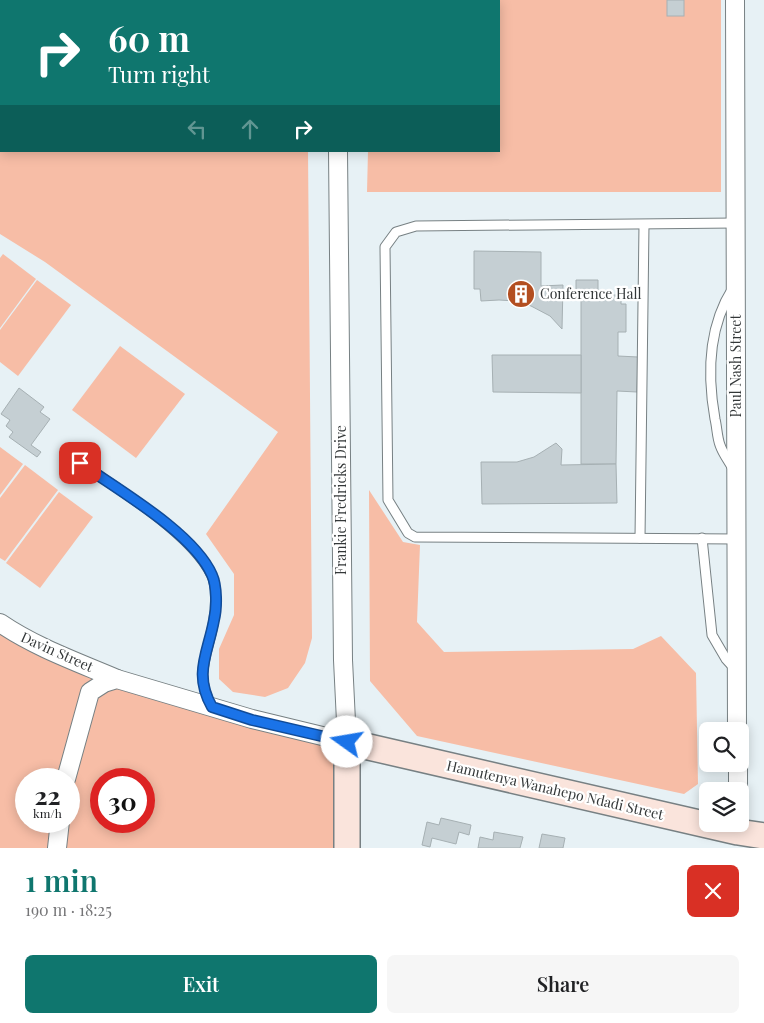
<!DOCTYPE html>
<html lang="en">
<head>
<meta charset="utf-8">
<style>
	:root { --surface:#fff; --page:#f6f6f6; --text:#202124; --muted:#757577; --accent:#0f766e }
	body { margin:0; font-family:"Playfair Display",serif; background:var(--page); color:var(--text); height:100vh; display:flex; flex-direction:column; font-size:19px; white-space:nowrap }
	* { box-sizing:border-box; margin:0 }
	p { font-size:16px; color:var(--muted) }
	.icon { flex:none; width:28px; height:28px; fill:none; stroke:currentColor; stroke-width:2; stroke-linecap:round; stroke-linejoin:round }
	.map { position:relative; height:848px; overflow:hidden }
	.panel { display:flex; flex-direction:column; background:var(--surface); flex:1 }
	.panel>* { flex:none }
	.banner { position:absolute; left:0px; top:0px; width:500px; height:152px; box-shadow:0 2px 12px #0003; background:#0f766e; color:#fff; overflow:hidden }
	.fabs { position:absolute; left:699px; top:722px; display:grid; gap:10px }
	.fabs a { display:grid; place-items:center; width:50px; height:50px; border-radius:8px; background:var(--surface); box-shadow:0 2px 12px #0003; font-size:25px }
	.speed { position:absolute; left:15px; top:768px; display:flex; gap:10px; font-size:25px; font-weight:700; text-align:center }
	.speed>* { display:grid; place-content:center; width:65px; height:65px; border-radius:50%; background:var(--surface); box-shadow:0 2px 12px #0003; line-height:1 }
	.speed small { font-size:12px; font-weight:400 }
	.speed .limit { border:8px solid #d22; background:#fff; color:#111 }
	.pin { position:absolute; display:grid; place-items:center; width:42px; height:42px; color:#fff; margin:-21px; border-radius:10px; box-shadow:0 2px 8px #0006 }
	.me { position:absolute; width:55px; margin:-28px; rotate:283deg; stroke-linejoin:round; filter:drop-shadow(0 0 4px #0008) }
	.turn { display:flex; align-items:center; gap:18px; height:105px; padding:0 25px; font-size:22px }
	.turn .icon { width:65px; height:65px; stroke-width:2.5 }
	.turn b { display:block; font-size:35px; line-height:42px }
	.lanes { display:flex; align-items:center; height:48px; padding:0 25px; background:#0003; justify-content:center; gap:25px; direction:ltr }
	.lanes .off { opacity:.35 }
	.round { display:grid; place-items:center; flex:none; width:52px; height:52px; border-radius:8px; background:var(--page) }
	.head { display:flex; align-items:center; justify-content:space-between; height:85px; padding:0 25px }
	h1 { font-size:30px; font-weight:600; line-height:38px; color:var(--accent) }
	.button { display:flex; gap:10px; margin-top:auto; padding:10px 25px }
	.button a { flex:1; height:58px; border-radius:8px; background:var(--accent); color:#fff; font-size:20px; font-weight:600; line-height:58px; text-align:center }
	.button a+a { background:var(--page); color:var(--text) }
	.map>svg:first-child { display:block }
	.green { fill:#f7bda6; fill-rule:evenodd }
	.building { fill:#c5cfd3; stroke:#a6b0b3 }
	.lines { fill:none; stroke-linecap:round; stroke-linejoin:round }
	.lane-casing { stroke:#778083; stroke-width:11 }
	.street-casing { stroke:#778083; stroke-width:20 }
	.secondary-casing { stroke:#778083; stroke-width:28 }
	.lane { stroke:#fff; stroke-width:9 }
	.street { stroke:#fff; stroke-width:18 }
	.secondary { stroke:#fae4dc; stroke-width:25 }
	.route-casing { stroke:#114b97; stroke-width:12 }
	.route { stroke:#1a73e8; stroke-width:9 }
	.labels { text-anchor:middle; stroke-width:4.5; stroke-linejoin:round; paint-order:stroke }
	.poi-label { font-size:14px; fill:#333738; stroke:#fff; text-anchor:start }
	.street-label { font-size:14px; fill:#333738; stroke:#fff }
</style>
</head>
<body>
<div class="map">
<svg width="764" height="848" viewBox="0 0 764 848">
	<rect width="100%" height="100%" fill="#e7f1f5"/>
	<g class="green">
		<path d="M370,0H721V192H367L368,151H499V1Z"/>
		<path d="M0,34L1,151H308L312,638L305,663L288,688L265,697L233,692L219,679V649L234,615V574L206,534L278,432L45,262L0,234Z"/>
		<path d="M3,254L36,279L0,328V258Z"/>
		<path d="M37,280L71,305L18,376L0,362V330Z"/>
		<path d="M120,346L185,394L136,458L72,410Z"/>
		<path d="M0,447L23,464L0,495Z"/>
		<path d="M25,465L58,490L5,561L0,558V498Z"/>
		<path d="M369,490L403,542L420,545L417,622L444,652L633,649L661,636L696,673L698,784L684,794L417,736L370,681Z"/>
		<path d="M59,492L93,517L40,588L6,563Z"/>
		<path d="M16,634L45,648L347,742V848H0V635ZM26,779H69V821H26ZM101,779H144V821H101Z"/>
	</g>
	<g class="building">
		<rect x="667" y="0" width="17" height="16"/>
		<path d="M474,251L541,252V286L563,285L562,329L550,316L531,306L516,301L499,300L481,301L480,289H474Z"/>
		<path d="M576,280H598V295H621V304H626V332H618V356L638,357L637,392L617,391L616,464H581V299H576Z"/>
		<path d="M492,355H581V393L493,392Z"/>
		<path d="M19,388L44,407L40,412L50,419L31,445L41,452L37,457L9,437L13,432L6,426L10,420L1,414Z"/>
		<path d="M556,443L562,449L561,465L616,464L617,503L482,504L481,462H517L534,457Z"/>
		<path d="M441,818L471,825L469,835L459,832L456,844L432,838L430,847L422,845L427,822L439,825Z"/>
		<path d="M494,832L523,837L520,848H478L480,837L493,840Z"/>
		<path d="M542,834L565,838L563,848H539Z"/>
	</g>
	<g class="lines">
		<defs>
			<g id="lane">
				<path d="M735,223L416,226L396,232L385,247L388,500L408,533L415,537L737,539"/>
				<path d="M65,453C107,482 189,530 211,574C217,584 216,607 214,619C209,653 193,673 212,707"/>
				<path d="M733,469C729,461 723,454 720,445C717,437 717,427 715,419C707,374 708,327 733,288"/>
				<path d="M640,538L644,225"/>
				<path d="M702,538L712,635L726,659L736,670"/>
			</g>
			<g id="street">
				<path d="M333,0V1"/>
				<path d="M735,0L737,731"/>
				<path d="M0,623C35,647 77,662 117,679"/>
				<path d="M738,764V791"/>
				<path d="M66,779L90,692L104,683L117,679L252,719L347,742L343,660L338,151"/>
				<path d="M57,848L60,821"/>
			</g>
			<path id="secondary" d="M347,848V742L738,832L764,836"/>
		</defs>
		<use href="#lane" class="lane-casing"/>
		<use href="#street" class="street-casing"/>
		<use href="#secondary" class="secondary-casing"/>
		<use href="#lane" class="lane"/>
		<use href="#street" class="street"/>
		<use href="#secondary" class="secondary"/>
	</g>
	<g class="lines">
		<defs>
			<path id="route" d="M80,463C117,489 194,533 212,575C217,586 217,608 214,620C208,653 193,674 212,707L252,720L347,742"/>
		</defs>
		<use href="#route" class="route-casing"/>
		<use href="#route" class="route"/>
	</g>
	<defs>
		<symbol id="building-disc" viewBox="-11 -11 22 22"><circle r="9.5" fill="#b34e20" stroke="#fff"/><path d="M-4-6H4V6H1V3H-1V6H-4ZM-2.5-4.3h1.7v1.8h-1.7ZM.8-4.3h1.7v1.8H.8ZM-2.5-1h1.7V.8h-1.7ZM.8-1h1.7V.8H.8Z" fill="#fff"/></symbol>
	</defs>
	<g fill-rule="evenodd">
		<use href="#building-disc" x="505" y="278" width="32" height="32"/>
	</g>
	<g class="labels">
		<g class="poi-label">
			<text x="540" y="299">Conference Hall</text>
		</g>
		<g class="street-label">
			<text transform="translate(736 366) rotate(-90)" y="5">Paul Nash Street</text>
			<text transform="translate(341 500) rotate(-90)" y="5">Frankie Fredricks Drive</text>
			<text transform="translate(57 652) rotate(24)" y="5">Davin Street</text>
			<text transform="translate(555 790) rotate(13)" y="5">Hamutenya Wanahepo Ndadi Street</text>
		</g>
	</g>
</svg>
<div class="fabs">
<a><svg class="icon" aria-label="search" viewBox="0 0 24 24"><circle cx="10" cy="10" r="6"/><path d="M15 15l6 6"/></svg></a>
<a><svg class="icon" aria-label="layers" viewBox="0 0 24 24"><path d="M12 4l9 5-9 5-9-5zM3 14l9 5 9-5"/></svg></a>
</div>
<div class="speed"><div>22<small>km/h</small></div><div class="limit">30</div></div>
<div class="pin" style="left:80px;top:463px;background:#d93025"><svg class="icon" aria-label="arrive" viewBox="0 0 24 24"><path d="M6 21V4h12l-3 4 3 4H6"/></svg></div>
<svg class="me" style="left:347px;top:742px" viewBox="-20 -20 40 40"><circle r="19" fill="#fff"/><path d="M0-13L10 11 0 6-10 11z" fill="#1a73e8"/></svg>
<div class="banner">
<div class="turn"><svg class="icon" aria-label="right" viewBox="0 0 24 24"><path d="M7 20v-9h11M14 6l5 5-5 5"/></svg><div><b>60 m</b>Turn right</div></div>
<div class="lanes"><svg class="icon off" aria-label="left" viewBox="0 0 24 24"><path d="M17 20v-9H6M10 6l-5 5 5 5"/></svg><svg class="icon off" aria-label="ahead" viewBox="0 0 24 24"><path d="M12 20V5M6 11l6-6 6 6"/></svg><svg class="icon" aria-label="right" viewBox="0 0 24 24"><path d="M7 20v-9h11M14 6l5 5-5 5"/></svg></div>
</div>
</div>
<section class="panel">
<div class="head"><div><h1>1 min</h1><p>190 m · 18:25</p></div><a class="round" style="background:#d93025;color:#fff"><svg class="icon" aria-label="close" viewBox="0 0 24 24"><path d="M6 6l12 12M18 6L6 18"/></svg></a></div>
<div class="button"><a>Exit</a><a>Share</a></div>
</section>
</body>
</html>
